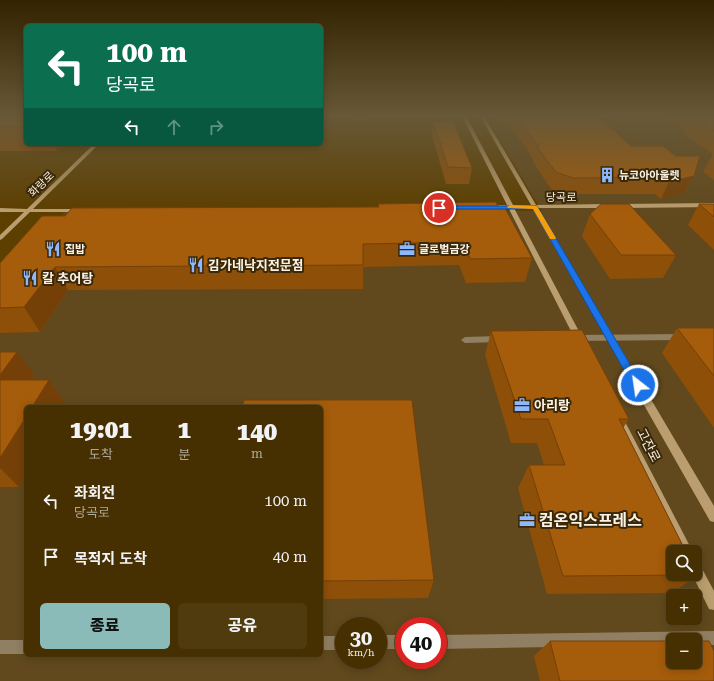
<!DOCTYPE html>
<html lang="ko">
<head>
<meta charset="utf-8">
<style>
	:root { --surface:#462f00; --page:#503b0f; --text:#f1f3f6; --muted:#b0a999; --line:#5e4a22; --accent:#8bbbb9 }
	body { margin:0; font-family:"Roboto Serif","Noto Sans KR",serif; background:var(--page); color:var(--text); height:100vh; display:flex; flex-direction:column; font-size:15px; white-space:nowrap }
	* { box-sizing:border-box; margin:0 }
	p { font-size:13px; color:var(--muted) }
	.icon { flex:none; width:22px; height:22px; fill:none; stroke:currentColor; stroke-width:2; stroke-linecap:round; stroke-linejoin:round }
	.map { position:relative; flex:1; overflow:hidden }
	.panel { position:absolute; left:24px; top:405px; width:299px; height:252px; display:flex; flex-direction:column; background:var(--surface); border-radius:6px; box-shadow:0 2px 10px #0003,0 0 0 1px var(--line) }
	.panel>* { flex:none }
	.top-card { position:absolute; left:24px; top:24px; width:299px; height:122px; border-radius:6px; box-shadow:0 2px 10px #0003,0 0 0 1px var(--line); background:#0b6e4f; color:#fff; overflow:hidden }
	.controls { position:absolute; left:666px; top:545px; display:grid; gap:8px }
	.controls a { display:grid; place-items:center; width:36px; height:36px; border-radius:6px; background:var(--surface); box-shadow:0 2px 10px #0003,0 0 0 1px var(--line); font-size:20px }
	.speed { position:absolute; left:335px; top:617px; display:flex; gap:8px; font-size:20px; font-weight:700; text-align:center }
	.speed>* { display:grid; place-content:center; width:52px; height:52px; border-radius:50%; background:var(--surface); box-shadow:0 2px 10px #0003,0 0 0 1px var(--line); line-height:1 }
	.speed small { font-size:10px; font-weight:400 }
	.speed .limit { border:6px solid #d22; background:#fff; color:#111 }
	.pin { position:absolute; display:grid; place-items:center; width:34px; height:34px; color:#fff; margin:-17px; border:2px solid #fff; border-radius:50%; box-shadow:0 1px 4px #0007 }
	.me { position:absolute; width:44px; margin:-22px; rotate:330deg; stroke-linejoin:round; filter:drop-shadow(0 0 3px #0008) }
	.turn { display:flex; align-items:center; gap:14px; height:84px; padding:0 16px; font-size:18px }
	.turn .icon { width:52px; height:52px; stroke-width:2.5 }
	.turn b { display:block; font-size:28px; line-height:34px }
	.lanes { display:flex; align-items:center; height:38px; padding:0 16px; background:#0003; justify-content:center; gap:20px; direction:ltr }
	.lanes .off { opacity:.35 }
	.eta { display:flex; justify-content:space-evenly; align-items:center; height:68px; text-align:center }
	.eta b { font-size:24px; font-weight:800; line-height:28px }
	.action { display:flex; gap:8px; margin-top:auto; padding:8px 16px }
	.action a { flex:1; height:46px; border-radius:6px; background:var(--accent); color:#111; font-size:16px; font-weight:800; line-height:46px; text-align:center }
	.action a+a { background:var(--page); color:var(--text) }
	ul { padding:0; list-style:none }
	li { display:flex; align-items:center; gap:12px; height:56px; padding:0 16px }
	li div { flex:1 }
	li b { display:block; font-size:15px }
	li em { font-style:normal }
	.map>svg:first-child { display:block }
	.built { fill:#61491d; fill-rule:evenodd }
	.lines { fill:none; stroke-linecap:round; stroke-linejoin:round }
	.street { fill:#907f62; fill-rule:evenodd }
	.secondary { fill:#ba9e6f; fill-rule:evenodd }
	.wall { fill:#8e4f09 }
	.shaded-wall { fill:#744008 }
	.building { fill:#a55c0b; stroke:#744008 }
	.route { fill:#1a73e8; stroke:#114b97 }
	.slow { fill:#f59e0b }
	.labels { text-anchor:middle; stroke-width:4; stroke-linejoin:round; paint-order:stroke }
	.far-poi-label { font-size:11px; font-weight:bold; fill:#fcf3e5; stroke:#392809; text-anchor:start }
	.far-street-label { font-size:11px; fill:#fcf3e5; stroke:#392809 }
	.poi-label { font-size:13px; font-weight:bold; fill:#fcf3e5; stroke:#392809; text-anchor:start }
	.street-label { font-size:13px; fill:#fcf3e5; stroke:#392809 }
	.near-poi-label { font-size:16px; font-weight:bold; fill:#fcf3e5; stroke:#392809; text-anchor:start }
</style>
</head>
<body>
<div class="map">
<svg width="714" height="681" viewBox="0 0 714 681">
	<rect width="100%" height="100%" fill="#5d3f00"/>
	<path class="built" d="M486,116H714V681H0V284L65,212L542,211ZM26,407H321V655H26ZM673,552H695V574H673ZM673,596H695V618H673ZM344,626H378V660H344ZM404,626H438V660H404ZM673,640H695V662H673Z"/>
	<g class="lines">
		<g class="street">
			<path d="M682,334L686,337L682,340L575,341L571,338L575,335Z"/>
			<path d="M500,336L504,339L500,342L465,343L461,340L465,337Z"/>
			<path d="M714,631V645H695V640H673V645L438,649V635Z"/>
			<rect x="378" y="635" width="26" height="14"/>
			<rect x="321" y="636" width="23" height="14"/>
			<rect x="0" y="640" width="26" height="14"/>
		</g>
		<g class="secondary">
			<path d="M462,116H466L513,205H531L480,116H484L536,205L607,204L610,206L607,208H538L714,506V522L710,521L532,208H514L583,339L582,341H576L575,339L509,209H489L486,207L489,205H507Z"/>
			<path d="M94,144H99L33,209H79L81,210V212H30L2,239L0,240V235L24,212H0V208L27,209Z"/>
			<path d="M714,203V207L621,208L618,206L621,204Z"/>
			<path d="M618,413L621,414L693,552H681L613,417L615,414Z"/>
			<path d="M695,561L699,563L714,591V610L709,609L692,574H695Z"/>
		</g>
	</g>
	<g class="wall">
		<path d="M0,116H26V144H64L57,151H0Z"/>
		<path d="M342,116H389L368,124Z"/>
		<path d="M498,116H598L631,146L694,176L685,192L661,199L655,194H567L551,189L533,162V159L510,125H505Z"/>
		<path d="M663,116H714V180L703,172L713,154L684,134L685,131Z"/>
		<path d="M433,121L472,168L469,184H446L432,135Z"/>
		<path d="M378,204L499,209L532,258L525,282L466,283L459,265L363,267V289L68,290L40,332L0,333V263L378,207Z"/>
		<path d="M699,204H714V250L688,225Z"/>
		<path d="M590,214L676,255L663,278L610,279L582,236Z"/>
		<path d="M677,328H714V428L662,353Z"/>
		<path d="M491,331L629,419L623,428L698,575L672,593L547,594L518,488L529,465H544L537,443H511L485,355Z"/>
		<path d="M0,352L35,376L32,380L66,404L19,487H0Z"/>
		<path d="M321,407L434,580L428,598L321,599Z"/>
		<path d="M550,641L714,681H540L534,656Z"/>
	</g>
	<g class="shaded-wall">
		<path d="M368,116H389L368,124Z"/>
		<path d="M54,144H64L57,151Z"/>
		<path d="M694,176L685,192L661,199L669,182Z"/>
		<path d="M55,267L68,290L40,332L24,307Z"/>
		<path d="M17,352L35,376L16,404L0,385V375Z"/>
		<path d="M49,380L66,404L65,407H32Z"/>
		<path d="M26,417V475L19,487L0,468V458Z"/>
	</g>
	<g class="building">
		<rect x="0" y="116" width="26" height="10"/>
		<path d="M516,116H598L631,146H663L676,156H700L694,176L669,182L663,177L573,178L556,172L537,147H539Z"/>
		<path d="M692,116H697H696H714V131Z"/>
		<path d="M433,121H453L472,168L448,167Z"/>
		<path d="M496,202L499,209L505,208L532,258L470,259L464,242L363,244V265L55,267L24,307L0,308V263L42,216H65L72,208L379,207L378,204Z"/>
		<path d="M601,204H629L676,255H621L590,214Z"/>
		<path d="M699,204H714V217Z"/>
		<path d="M677,328H714V376Z"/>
		<path d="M582,330L629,419H619L686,552H673V574H695V570L698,575L563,576L529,465H565L548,419H521L491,331Z"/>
		<path d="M0,352H17L0,375Z"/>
		<path d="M0,380H49L32,407H26V417L0,458Z"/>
		<path d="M244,400H412L434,580L321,581V407H242Z"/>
		<path d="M550,641H673V662H695V641H709L714,651V681H560Z"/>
	</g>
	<linearGradient id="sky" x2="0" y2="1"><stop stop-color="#332300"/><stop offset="0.55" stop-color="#675837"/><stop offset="1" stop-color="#675837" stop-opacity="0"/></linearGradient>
	<rect width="714" height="211" fill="url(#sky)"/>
	<path class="route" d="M437,206H537L641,383L643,385L641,388H634L533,209H437Z"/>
	<path class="slow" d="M510,205L537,206L556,238L555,239H550L533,209L508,208L507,207Z"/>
	<defs>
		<symbol id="building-bare" viewBox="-9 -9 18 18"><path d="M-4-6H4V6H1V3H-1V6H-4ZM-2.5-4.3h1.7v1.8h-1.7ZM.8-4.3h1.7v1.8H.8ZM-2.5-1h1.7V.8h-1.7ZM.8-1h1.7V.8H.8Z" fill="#8eb8fd" stroke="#392809" stroke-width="2.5" paint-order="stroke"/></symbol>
		<symbol id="restaurant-bare" viewBox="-9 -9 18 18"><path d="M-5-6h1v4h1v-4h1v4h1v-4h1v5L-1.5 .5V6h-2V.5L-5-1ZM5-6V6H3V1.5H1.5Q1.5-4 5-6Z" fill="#8eb8fd" stroke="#392809" stroke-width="2.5" paint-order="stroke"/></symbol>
		<symbol id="office-bare" viewBox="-9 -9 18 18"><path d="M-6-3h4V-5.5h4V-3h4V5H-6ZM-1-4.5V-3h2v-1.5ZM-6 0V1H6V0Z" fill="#8eb8fd" stroke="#392809" stroke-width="2.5" paint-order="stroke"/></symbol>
	</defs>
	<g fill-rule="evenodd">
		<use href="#building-bare" x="596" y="164" width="22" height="22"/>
		<use href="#restaurant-bare" x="42" y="238" width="22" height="22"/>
		<use href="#office-bare" x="396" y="238" width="22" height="22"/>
		<use href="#restaurant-bare" x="185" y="254" width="22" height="22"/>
		<use href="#restaurant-bare" x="19" y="267" width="22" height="22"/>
		<use href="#office-bare" x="511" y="394" width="22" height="22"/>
		<use href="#office-bare" x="516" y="509" width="22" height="22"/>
	</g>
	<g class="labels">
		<g class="far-poi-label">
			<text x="619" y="179">뉴코아아울렛</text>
			<text x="65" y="253">집밥</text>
			<text x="419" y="253">글로벌금강</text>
		</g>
		<g class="far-street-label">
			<text transform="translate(41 184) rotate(-44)" y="4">화랑로</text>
			<text x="561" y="201">당곡로</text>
		</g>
		<g class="poi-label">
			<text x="208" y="270">김가네낙지전문점</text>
			<text x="42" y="283">칼 추어탕</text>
			<text x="534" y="410">아리랑</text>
		</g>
		<g class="street-label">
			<text transform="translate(649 445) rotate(63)" y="5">고잔로</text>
		</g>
		<g class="near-poi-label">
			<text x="539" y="526">컴온익스프레스</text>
		</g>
	</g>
</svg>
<div class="controls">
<a><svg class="icon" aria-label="search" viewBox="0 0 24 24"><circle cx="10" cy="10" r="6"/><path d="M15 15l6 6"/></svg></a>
<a>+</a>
<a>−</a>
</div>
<div class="speed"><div>30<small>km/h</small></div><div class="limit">40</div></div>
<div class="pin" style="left:439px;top:208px;background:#d93025"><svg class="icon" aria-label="arrive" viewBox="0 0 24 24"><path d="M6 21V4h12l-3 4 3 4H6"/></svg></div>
<svg class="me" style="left:638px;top:385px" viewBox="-20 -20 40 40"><circle r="17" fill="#1a73e8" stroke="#fff" stroke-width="3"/><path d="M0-11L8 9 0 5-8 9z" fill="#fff"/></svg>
<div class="top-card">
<div class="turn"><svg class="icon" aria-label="left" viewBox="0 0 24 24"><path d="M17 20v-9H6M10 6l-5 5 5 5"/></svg><div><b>100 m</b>당곡로</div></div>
<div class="lanes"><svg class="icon" aria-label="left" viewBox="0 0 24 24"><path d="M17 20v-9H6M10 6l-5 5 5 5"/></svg><svg class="icon off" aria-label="ahead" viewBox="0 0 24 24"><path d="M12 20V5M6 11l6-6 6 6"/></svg><svg class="icon off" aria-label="right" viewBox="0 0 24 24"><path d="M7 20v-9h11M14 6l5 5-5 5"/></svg></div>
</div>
<section class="panel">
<div class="eta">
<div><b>19:01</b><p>도착</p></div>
<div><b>1</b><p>분</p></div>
<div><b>140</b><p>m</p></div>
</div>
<ul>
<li><svg class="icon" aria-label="left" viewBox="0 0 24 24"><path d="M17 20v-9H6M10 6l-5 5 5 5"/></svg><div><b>좌회전</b><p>당곡로</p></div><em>100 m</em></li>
<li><svg class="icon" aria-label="arrive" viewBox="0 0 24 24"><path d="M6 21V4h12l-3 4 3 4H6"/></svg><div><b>목적지 도착</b></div><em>40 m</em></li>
</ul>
<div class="action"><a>종료</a><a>공유</a></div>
</section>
</div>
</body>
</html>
